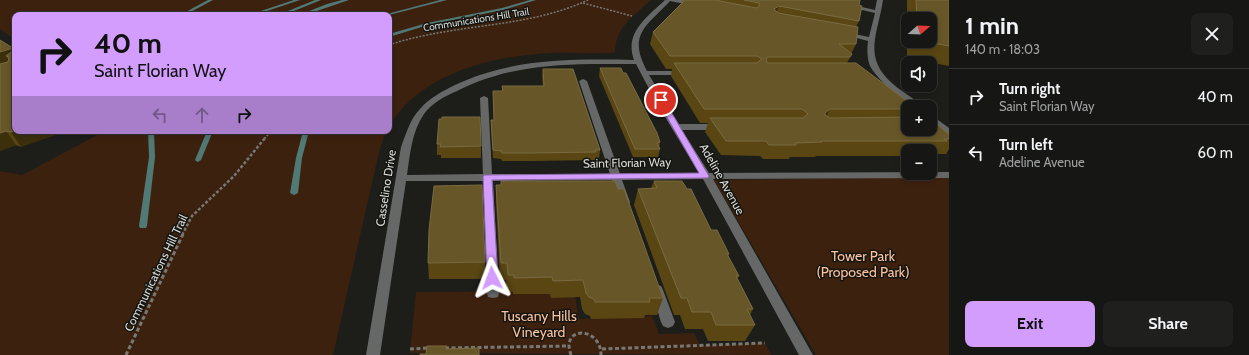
<!DOCTYPE html>
<html lang="en">
<head>
<meta charset="utf-8">
<style>
	:root { --surface:#161614; --page:#1f1f1d; --text:#f1f3f6; --muted:#9e9fa0; --line:#353534; --accent:#d29dfd }
	body { margin:0; font-family:Cabin,sans-serif; background:var(--page); color:var(--text); height:100vh; display:flex; flex-direction:column; font-size:15px; white-space:nowrap }
	* { box-sizing:border-box; margin:0 }
	p { font-size:13px; color:var(--muted) }
	.icon { flex:none; width:22px; height:22px; fill:none; stroke:currentColor; stroke-width:2; stroke-linecap:round; stroke-linejoin:round }
	.map { position:relative; flex:1; overflow:hidden }
	.panel { display:flex; flex-direction:column; background:var(--surface); width:300px }
	.panel>* { flex:none }
	.banner { position:absolute; left:12px; top:12px; width:380px; height:122px; border-radius:8px; box-shadow:0 2px 6px #0003,0 0 0 1px var(--line); background:#d29dfd; color:#111; overflow:hidden }
	.needle { width:26px; rotate:71deg }
	.tools { position:absolute; left:901px; top:12px; display:grid; gap:8px }
	.tools a { display:grid; place-items:center; width:36px; height:36px; border-radius:8px; background:var(--surface); box-shadow:0 2px 6px #0003,0 0 0 1px var(--line); font-size:20px }
	.pin { position:absolute; display:grid; place-items:center; width:34px; height:34px; color:#fff; margin:-17px; border:2px solid #fff; border-radius:50%; box-shadow:0 1px 4px #0007 }
	.me { position:absolute; width:44px; margin:-22px; rotate:357deg; stroke-linejoin:round; filter:drop-shadow(0 0 3px #0008) }
	.turn { display:flex; align-items:center; gap:14px; height:84px; padding:0 16px; font-size:18px }
	.turn .icon { width:52px; height:52px; stroke-width:2.5 }
	.turn b { display:block; font-size:28px; line-height:34px }
	.lanes { display:flex; align-items:center; height:38px; padding:0 16px; background:#0003; justify-content:center; gap:20px; direction:ltr }
	.lanes .off { opacity:.35 }
	.round { display:grid; place-items:center; flex:none; width:42px; height:42px; border-radius:8px; background:var(--page) }
	.summary { display:flex; align-items:center; justify-content:space-between; height:68px; padding:0 16px }
	h1 { font-size:24px; font-weight:700; line-height:30px }
	.cta { display:flex; gap:8px; margin-top:auto; padding:8px 16px }
	.cta a { flex:1; height:46px; border-radius:8px; background:var(--accent); color:#111; font-size:16px; font-weight:700; line-height:46px; text-align:center }
	.cta a+a { background:var(--page); color:var(--text) }
	ul { padding:0; list-style:none }
	li { display:flex; align-items:center; gap:12px; height:56px; padding:0 16px; border-top:1px solid var(--line) }
	li div { flex:1 }
	li b { display:block; font-size:15px }
	li em { font-style:normal }
	main { display:flex; flex:1; min-height:0 }
	.map>svg:first-child { display:block }
	.green { fill:#3d210f }
	.lines { fill:none; stroke-linecap:round; stroke-linejoin:round }
	.stream { fill:#517976; fill-rule:evenodd }
	.path-far3 { stroke:#777874; stroke-width:1.5; stroke-dasharray:2 1.5; stroke-linecap:butt }
	.path-far2 { stroke:#777874; stroke-width:2; stroke-dasharray:2.5 1.5; stroke-linecap:butt }
	.path-far1 { stroke:#777874; stroke-width:2.5; stroke-dasharray:3 2; stroke-linecap:butt }
	.path { stroke:#777874; stroke-width:3; stroke-dasharray:4 2.5; stroke-linecap:butt }
	.minor { fill:#666867; fill-rule:evenodd }
	.wall { fill:#594612; fill-rule:evenodd }
	.shaded-wall { fill:#3b2f0c }
	.building { fill:#675627; stroke:#796b43 }
	.route { fill:#d29dfd; stroke:#8866a4 }
	.labels { text-anchor:middle; stroke-width:3; stroke-linejoin:round; paint-order:stroke }
	.far-street-label { font-size:10px; fill:#dadbd8; stroke:#141511 }
	.street-label { font-size:12px; fill:#dadbd8; stroke:#141511 }
	.near-park-label { font-size:14px; fill:#fcc29f; stroke:#141511 }
</style>
</head>
<body>
<main>
<div class="map">
<svg width="949" height="355" viewBox="0 0 949 355">
	<rect width="100%" height="100%" fill="#1d1e1a"/>
	<g class="green">
		<path d="M0,0H651C633,17 616,26 615,52C594,55 571,52 550,53C493,56 420,73 389,127V15H15V40L0,29Z"/>
		<path d="M105,131H386L379,152L333,355H0V171L22,175Z"/>
		<path d="M949,177V355H816L714,180Z"/>
		<path d="M574,291L579,319L652,316L659,334L694,333L700,345L765,343L771,355L410,353L416,292Z"/>
	</g>
	<g class="lines">
		<g class="stream">
			<path d="M208,0H213L185,15H180Z"/>
			<path d="M294,0H300L255,15H249Z"/>
			<path d="M315,0H321L284,15H278Z"/>
			<path d="M342,0H349L305,15H299L327,4Z"/>
			<path d="M440,0H447L389,15H383Z"/>
			<path d="M530,0H536L503,10L428,25L389,37V34L427,23L502,8Z"/>
			<path d="M148,131H154L155,157L147,226L146,228H140L139,226L149,157Z"/>
			<path d="M207,131H213L201,160L198,162L196,161L195,160Z"/>
			<path d="M303,131H309L302,158L298,193L294,195L290,193L296,158Z"/>
		</g>
		<g class="path-far3">
			<path d="M583,3L632,16"/>
			<path d="M389,45C454,23 526,29 588,0"/>
		</g>
		<path class="path-far2" d="M264,139L271,131"/>
		<path class="path-far1" d="M182,235L192,216L234,176L265,138"/>
		<g class="path">
			<path d="M445,348L568,346"/>
			<path d="M410,349L428,348"/>
			<path d="M602,349L765,343"/>
			<path d="M126,355L183,234"/>
			<path d="M571,355C570,352 569,348 569,345C570,326 601,330 601,355"/>
		</g>
		<g class="minor">
			<path d="M665,0H683L698,4L695,6L670,1C647,26 627,34 647,71H685L689,73L685,75H649L679,124H721L725,127L721,130H682L709,173L949,172V178L713,179L813,355H799L703,179L622,180L630,202L629,204H621L620,202L612,180L493,181L499,293L498,297L493,298L488,297L487,293L483,181H406L380,355H366L401,147C406,134 410,119 420,109C429,98 443,91 455,85C512,58 573,59 634,60C624,33 647,17 665,0ZM591,64H636L656,102L699,173L620,174L587,81L583,79L579,81L610,174H492L488,98L484,96L480,98L483,174L407,175C410,154 412,131 424,114C432,103 445,96 457,91C501,69 542,65 591,64Z"/>
			<path d="M877,0H883C878,34 862,57 893,84C902,92 915,98 922,107C920,107 915,108 913,107C902,103 875,76 870,66C867,58 867,49 868,41L842,34L845,32L869,37L875,13L845,6L848,4L875,10Z"/>
			<path d="M930,114L949,128V135L930,121Z"/>
			<path d="M657,285L661,286L663,290L675,322L673,326L668,328L663,326L661,322L651,290L653,286Z"/>
		</g>
	</g>
	<g class="wall">
		<path d="M683,0H860L859,5V21L856,27V44L851,54H852L847,63L908,107V129L949,134V149L946,154H938L936,156H930V151H908V156H816L815,157H790L789,159H763L760,156L721,155L705,132L708,123H700L671,76L672,69H666L650,44L653,32L681,4Z"/>
		<path d="M907,0H949V66L907,58ZM908,19H930V41H908Z"/>
		<path d="M0,40L13,48L21,147L16,145L0,151V64L8,61L0,64Z"/>
		<path d="M600,68L660,142L659,148L660,149L658,157H633L599,76Z"/>
		<path d="M543,69L600,150L599,158H595V160L530,161H502L501,159L493,158L491,128V120H494L493,91H502V86H543L542,76Z"/>
		<path d="M437,144L481,146V158H441V155H437Z"/>
		<path d="M501,181L618,189L663,298L657,315H645L644,318L591,319L590,316L585,314L582,309L580,297L551,298L550,294H513V292H507L506,280L500,279L496,202V185H501Z"/>
		<path d="M654,181L687,189L711,230L729,254L728,257L739,276L737,279L753,309L750,315L755,325L745,341H708L703,329H685L680,315H674L634,205L638,189L651,188Z"/>
		<path d="M485,262V279H429L428,263Z"/>
	</g>
	<g class="shaded-wall">
		<path d="M779,6L774,18V9Z"/>
		<path d="M13,48L15,51L9,57L6,56L9,61L0,64V52Z"/>
		<path d="M830,109L823,124L825,113Z"/>
		<path d="M6,131L16,145L0,151V133Z"/>
		<path d="M16,131H68L21,147L11,132Z"/>
	</g>
	<g class="building">
		<path d="M683,0H715L756,8L760,5L759,3L744,0H860L859,5L862,6L859,21L779,6L774,9L778,13L858,27L856,44H839L852,54L850,57H768L766,58L767,63H856L915,107H908V109H830L825,113V115L830,118L908,117V129H930V119L949,134V139H944L947,141H821L822,142L795,143L796,145H769L766,141H726L710,118H803L808,114L802,109H704L674,63H757L762,59L757,56H670L653,32L684,1H682Z"/>
		<path d="M916,0H949V46L921,41H930V19H917Z"/>
		<path d="M0,40L13,48L0,52Z"/>
		<path d="M14,50L15,51V131H16L11,132L6,131L0,133V64L8,62L9,57L6,56Z"/>
		<path d="M600,68H621L623,73H626L657,133L660,142L657,143L660,149H635Z"/>
		<path d="M543,69H573L600,150H595L596,152L531,153H502V151L493,150L491,120H494L493,91H503L502,86H544Z"/>
		<path d="M442,117H480L481,146L440,147L441,144H437L439,119H442Z"/>
		<path d="M501,181H615L618,189H624L663,298H649L650,302H595L594,299L589,297L586,293L583,280L553,281L552,277L514,278V275H508L507,263H501L496,185H501Z"/>
		<path d="M654,181H682L687,189H691L711,230H717L729,254H727L739,276H736L753,309H747L755,325H716L711,312H692L687,298H681L638,189L657,188Z"/>
		<path d="M482,185L485,262L428,263L429,230L434,186Z"/>
		<path d="M427,346H447L446,349L479,348V355H420V354H426Z"/>
	</g>
	<path class="route" d="M661,98L664,100L709,176L708,178L492,180L498,278L496,282L492,283L489,282L487,278L483,177L484,175L699,173L657,100Z"/>
	<g class="labels">
		<g class="far-street-label">
			<text transform="translate(476 19) rotate(-9)" y="4">Communications Hill Trail</text>
		</g>
		<g class="street-label">
			<text transform="translate(627 163) rotate(-1)" y="4">Saint Florian Way</text>
			<text transform="translate(722 179) rotate(61)" y="4">Adeline Avenue</text>
			<text transform="translate(386 188) rotate(-81)" y="4">Casselino Drive</text>
			<text transform="translate(156 273) rotate(-64)" y="4">Communications Hill Trail</text>
		</g>
		<g class="near-park-label">
			<text x="863" y="261">Tower Park<tspan x="863" dy="16">(Proposed Park)</tspan></text>
			<text x="539" y="321">Tuscany Hills<tspan x="539" dy="16">Vineyard</tspan></text>
		</g>
	</g>
</svg>
<div class="tools">
<a><svg class="needle" viewBox="-14 -14 28 28"><path d="M0-13l5 13h-10z" fill="#e53935"/><path d="M0 13l5-13h-10z" fill="#9e9fa0"/></svg></a>
<a><svg class="icon" aria-label="sound" viewBox="0 0 24 24"><path d="M4 9h4l5-4v14l-5-4H4zM17 9q2 3 0 6"/></svg></a>
<a>+</a>
<a>−</a>
</div>
<div class="pin" style="left:661px;top:100px;background:#d93025"><svg class="icon" aria-label="arrive" viewBox="0 0 24 24"><path d="M6 21V4h12l-3 4 3 4H6"/></svg></div>
<svg class="me" style="left:492px;top:278px" viewBox="-20 -20 40 40"><path d="M0-17L14 15 0 8-14 15z" fill="#d29dfd" stroke="#fff" stroke-width="4"/></svg>
<div class="banner">
<div class="turn"><svg class="icon" aria-label="right" viewBox="0 0 24 24"><path d="M7 20v-9h11M14 6l5 5-5 5"/></svg><div><b>40 m</b>Saint Florian Way</div></div>
<div class="lanes"><svg class="icon off" aria-label="left" viewBox="0 0 24 24"><path d="M17 20v-9H6M10 6l-5 5 5 5"/></svg><svg class="icon off" aria-label="ahead" viewBox="0 0 24 24"><path d="M12 20V5M6 11l6-6 6 6"/></svg><svg class="icon" aria-label="right" viewBox="0 0 24 24"><path d="M7 20v-9h11M14 6l5 5-5 5"/></svg></div>
</div>
</div>
<section class="panel">
<div class="summary"><div><h1>1 min</h1><p>140 m · 18:03</p></div><a class="round"><svg class="icon" aria-label="close" viewBox="0 0 24 24"><path d="M6 6l12 12M18 6L6 18"/></svg></a></div>
<ul>
<li><svg class="icon" aria-label="right" viewBox="0 0 24 24"><path d="M7 20v-9h11M14 6l5 5-5 5"/></svg><div><b>Turn right</b><p>Saint Florian Way</p></div><em>40 m</em></li>
<li><svg class="icon" aria-label="left" viewBox="0 0 24 24"><path d="M17 20v-9H6M10 6l-5 5 5 5"/></svg><div><b>Turn left</b><p>Adeline Avenue</p></div><em>60 m</em></li>
</ul>
<div class="cta"><a>Exit</a><a>Share</a></div>
</section>
</main>
</body>
</html>
